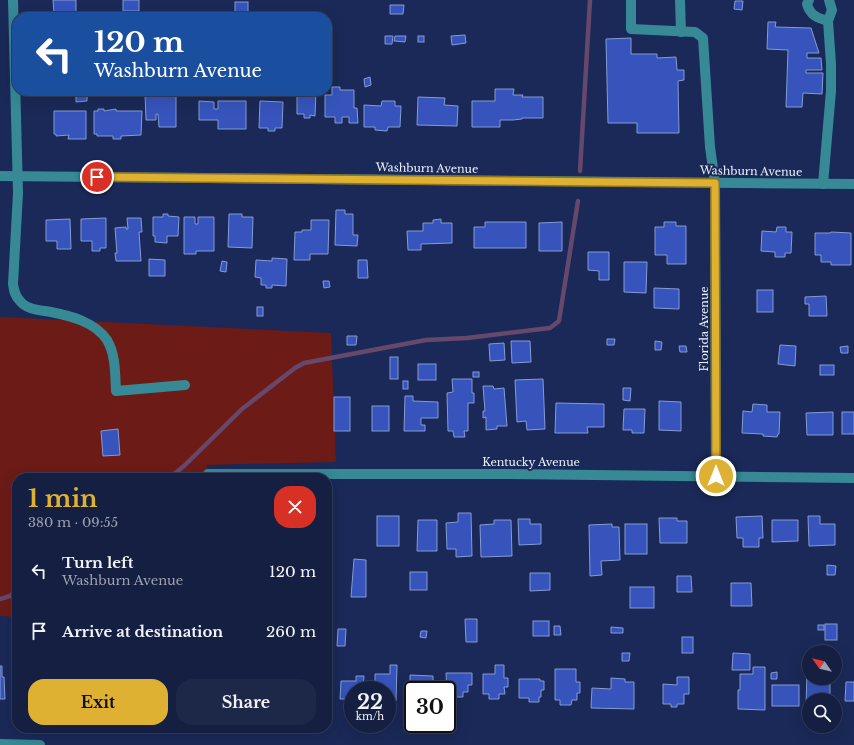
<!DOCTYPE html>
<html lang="en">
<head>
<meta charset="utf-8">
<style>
	:root { --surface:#141f41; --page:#1d2748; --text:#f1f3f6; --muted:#9da2b1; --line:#333d5a; --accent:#deb133 }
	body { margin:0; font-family:"Libre Baskerville",serif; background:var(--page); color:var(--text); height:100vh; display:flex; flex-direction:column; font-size:15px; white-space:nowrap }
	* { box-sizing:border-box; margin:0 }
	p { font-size:13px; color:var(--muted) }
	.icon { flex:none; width:22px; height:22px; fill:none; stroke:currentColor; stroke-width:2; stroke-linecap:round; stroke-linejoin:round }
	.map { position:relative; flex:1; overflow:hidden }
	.side { position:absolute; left:12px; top:473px; width:320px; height:260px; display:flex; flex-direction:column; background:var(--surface); border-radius:16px; box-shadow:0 4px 16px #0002,0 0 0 1px var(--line) }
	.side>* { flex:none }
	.top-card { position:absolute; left:12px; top:12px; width:320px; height:84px; border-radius:16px; box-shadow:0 4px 16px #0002,0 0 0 1px var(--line); background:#1a4fa0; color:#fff; overflow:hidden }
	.needle { width:26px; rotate:304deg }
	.controls { position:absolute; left:802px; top:645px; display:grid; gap:8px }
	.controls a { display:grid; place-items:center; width:40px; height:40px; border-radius:50%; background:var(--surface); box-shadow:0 4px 16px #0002,0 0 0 1px var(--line); font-size:20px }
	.speed { position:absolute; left:344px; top:681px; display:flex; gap:8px; font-size:20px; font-weight:700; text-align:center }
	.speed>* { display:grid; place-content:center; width:52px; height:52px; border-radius:50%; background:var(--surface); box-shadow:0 4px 16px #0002,0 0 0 1px var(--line); line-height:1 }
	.speed small { font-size:10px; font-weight:400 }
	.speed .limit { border:2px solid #111; border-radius:6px; background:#fff; color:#111 }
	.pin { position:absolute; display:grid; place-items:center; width:34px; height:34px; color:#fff; margin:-17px; border:2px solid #fff; border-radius:50%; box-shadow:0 1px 4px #0007 }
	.me { position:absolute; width:44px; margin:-22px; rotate:0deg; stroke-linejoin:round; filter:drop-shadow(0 0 3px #0008) }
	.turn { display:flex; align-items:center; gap:14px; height:84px; padding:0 16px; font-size:18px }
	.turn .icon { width:52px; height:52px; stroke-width:2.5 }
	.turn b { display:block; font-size:28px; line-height:34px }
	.round { display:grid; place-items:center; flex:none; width:42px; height:42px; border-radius:16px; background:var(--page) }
	.head { display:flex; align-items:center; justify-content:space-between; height:68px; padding:0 16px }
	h1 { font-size:24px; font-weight:700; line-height:30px; color:var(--accent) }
	.action { display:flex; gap:8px; margin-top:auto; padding:8px 16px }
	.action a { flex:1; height:46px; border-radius:16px; background:var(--accent); color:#111; font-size:16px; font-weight:700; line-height:46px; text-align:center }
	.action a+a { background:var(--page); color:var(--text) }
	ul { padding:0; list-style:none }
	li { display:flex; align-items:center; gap:12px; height:60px; padding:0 16px }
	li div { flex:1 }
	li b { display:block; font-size:15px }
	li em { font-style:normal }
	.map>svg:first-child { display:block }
	.green { fill:#6c1b17 }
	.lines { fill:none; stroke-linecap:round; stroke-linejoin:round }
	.stream { stroke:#67486d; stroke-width:4.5 }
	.building { fill:#3654bb; stroke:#859bd3 }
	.minor { stroke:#368995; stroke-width:10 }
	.route-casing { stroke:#907321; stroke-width:10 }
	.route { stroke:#deb133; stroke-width:7 }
	.labels { text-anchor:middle; stroke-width:4; stroke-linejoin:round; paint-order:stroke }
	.street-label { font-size:11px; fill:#ecf1fe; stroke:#1a2957 }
</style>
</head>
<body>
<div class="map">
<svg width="854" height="745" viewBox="0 0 854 745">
	<rect width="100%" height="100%" fill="#1a2957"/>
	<path class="green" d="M0,317L331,333L336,462L207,465L205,478H17V617L0,616Z"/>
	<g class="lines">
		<g class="stream">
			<path d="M580,171L590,0"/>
			<path d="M169,478L184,466L242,409L295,368L304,363L426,340L467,338L550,328L559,321L578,201"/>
			<path d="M0,599L10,596L17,590"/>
		</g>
	</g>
	<g class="building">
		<path d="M53,0H76V13H71V16L60,17V13H54Z"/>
		<rect x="123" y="0" width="16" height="11"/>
		<path d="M735,1H743L742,10L734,9Z"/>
		<rect x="235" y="2" width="13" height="15"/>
		<path d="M390,5H404L403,14H390Z"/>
		<path d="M768,22H776L775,27L811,28L819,53H807V58H821L822,70H806V73H823L822,94L803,93L802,107H786L788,50L767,49Z"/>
		<path d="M465,35L466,43L452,45L451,36Z"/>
		<path d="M385,36H393L392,44H385Z"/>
		<path d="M395,36H406L405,42L394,41Z"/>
		<rect x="418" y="36" width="6" height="6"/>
		<path d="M631,38V54H657V58L676,57L677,70H684V80L678,81L679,133H637V123H608L606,39Z"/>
		<path d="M370,77L371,85L365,87L364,79Z"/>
		<path d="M332,87H340V90H354V108H357L358,123H349V117H342V123H335V117H325V95H332Z"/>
		<path d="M495,89H514L513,95H523L522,97H543V118H522V119L513,120H500V127H472V101H495Z"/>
		<path d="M157,91H176V127H159L158,114H156V120H146L145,93L157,92Z"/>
		<path d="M297,91H316L315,116L310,115V118H304V114H297Z"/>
		<path d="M76,94H87V101L76,102Z"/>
		<path d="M418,97L445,98L444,105L458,106L457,126L417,125Z"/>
		<path d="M199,101L214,102V109H218V101H246V129H218V120H199Z"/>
		<path d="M260,101L283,102L282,128H275V131H268V128H259Z"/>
		<path d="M382,101H395V106H401L400,127H388L387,131L375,130V127H364V105L381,106Z"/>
		<path d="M98,109H104V111L116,109V111H142L141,135L121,136V139H113V136H97V134H94V111H98Z"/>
		<path d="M54,111H86V139H68L69,135L56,136V134H54Z"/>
		<path d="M336,210H345V214H353V235H358L357,246L335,245Z"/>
		<path d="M163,214H168V216L179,217L178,236H167V243L155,242V236H153V217H163Z"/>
		<path d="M229,214H242V217H253L252,248L228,247Z"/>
		<path d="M184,217H195V224H198V217H214V251H196V254H184Z"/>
		<path d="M106,218V248H100V251H92V241H81V219Z"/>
		<path d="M127,218H141L142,232H139L141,261H116L115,253H117L115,228L126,227V229H128Z"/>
		<path d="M70,219L71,249H57V241H46V220Z"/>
		<path d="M441,219V223H452V243L421,244V250H408L407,231H423V223H433V220Z"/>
		<path d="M311,220H329L328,254H310V260H294L295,232H302V230H311Z"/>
		<path d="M485,222H526V248H474V227H485Z"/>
		<path d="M562,222V251H539V223Z"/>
		<path d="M664,222H676V226H686V264H667V255H655V227H664Z"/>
		<path d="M777,227H786V232H792L791,253H785V257H775V252L761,251L762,231L776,232Z"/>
		<path d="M831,232L851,233V265H831V262H821V255H815V233H830Z"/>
		<path d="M588,252H609V280H599V271L588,270Z"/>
		<path d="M272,258L287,259L286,286L272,285V288H266V285H261V278L255,277L256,260L272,261Z"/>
		<path d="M149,259L165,260V276H149Z"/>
		<path d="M358,260H367L368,278H358Z"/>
		<path d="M222,261L227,262L226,272L220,271Z"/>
		<path d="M624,262H647L646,293L624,292Z"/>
		<path d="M323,281H329L330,287L324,288Z"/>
		<path d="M654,288L679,289V309L654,308Z"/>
		<rect x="757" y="290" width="16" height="22"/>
		<path d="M826,296L827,316H809V304H805V297Z"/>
		<rect x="257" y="307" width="6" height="9"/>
		<path d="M347,336H357L356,345H347Z"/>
		<path d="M607,339H615L614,345H607Z"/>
		<path d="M511,341H530L531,362L512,363Z"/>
		<path d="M655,341L662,342L661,350H655Z"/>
		<path d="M504,343L505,360L490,361L489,344Z"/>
		<path d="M780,345L796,346L795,366L778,364Z"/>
		<path d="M679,346H686L687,352H680Z"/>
		<path d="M848,346V353H841L840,347Z"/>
		<rect x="390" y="357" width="8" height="22"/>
		<rect x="418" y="364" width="18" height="16"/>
		<rect x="820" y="365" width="14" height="10"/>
		<rect x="473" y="372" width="6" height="5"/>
		<path d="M452,379H472V393H474V403H468V431H464L465,437H454L453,431H448L447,393L453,392Z"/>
		<path d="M543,379L545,429L527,430L526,421L517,422L515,380Z"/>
		<rect x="403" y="381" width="5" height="8"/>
		<path d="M483,386H493L494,389L504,388L507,426H497V429L486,430V417L483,418V411H485Z"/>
		<path d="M623,388H631L630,401L623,400Z"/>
		<path d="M405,396H413V401L438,402V418H421V425H425V431H404Z"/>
		<rect x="334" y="397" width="16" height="34"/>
		<path d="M659,401L681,402V431L659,430Z"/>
		<path d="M556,403L604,404V427H587L588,433H555Z"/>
		<path d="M753,404L767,405V412H780L779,434H778L777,437L763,436V434L742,433L743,411L752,412Z"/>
		<rect x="372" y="406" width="17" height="25"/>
		<path d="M624,409H645L644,433H632V430H623Z"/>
		<path d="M833,412V435H807L806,413Z"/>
		<rect x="842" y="412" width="12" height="22"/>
		<path d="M118,429L120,455L103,456L101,431Z"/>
		<path d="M458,513H471L472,556L456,557V549H447L446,523L458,522Z"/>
		<rect x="377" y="516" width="22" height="30"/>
		<path d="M762,516L763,538H759V547H743V538H737L736,517Z"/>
		<path d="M808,516H820V524H835V545L809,546Z"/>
		<path d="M659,518H677V521H687V543H660Z"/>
		<path d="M518,519H530V524H541V544L519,545Z"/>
		<path d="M418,520H437V551H417Z"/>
		<path d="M494,520H511L512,556L481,557L480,525L494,524Z"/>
		<path d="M772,520H798V541L772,542Z"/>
		<path d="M612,524V527H619L620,560L601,561L602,575L590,576L589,525Z"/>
		<rect x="625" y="524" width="22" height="30"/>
		<path d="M354,559L366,560V597H351Z"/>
		<path d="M827,565L836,566L835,575H827Z"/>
		<rect x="410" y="572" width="17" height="18"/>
		<path d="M530,573H550V590L530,591Z"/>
		<path d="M677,576H691L692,592H677Z"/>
		<path d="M731,583H751L752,606H731Z"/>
		<rect x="630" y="587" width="24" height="21"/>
		<path d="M465,619H477V642H466Z"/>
		<rect x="533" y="621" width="16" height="15"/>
		<rect x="825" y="624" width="12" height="16"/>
		<rect x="818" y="625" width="6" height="5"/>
		<path d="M554,626H560L561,635H554Z"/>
		<path d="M611,627L623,628V633H611Z"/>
		<path d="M338,629H346L345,646H337Z"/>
		<path d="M421,631H427L426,638L420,637Z"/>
		<rect x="682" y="637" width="11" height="16"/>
		<path d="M622,653H630L629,661H622Z"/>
		<path d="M733,653L750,654V670H732Z"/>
		<path d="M390,665H397L396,701H387V704V690H375V674H390Z"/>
		<path d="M495,665H504V678H508V687H504L505,694H499V699H489V694H483V674H495Z"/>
		<path d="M0,666H2V677H4L5,699H0Z"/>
		<path d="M753,667H765V710L738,709V690H740V674H753Z"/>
		<path d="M555,669H576V682H580V693H577V700H572L571,705H560V700H555Z"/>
		<path d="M807,669H809V678H830V700H809V709H806Z"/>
		<path d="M777,672V679H771V673Z"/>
		<path d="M446,673H472V685H468V692H463V697H452V693H447Z"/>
		<path d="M410,675L433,676V690H413V700H410Z"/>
		<path d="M356,676H364L363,690H353V699H340L341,681H356Z"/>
		<path d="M677,677H689V694H684V704H677V707H671V704H663V684L677,685Z"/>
		<path d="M611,678L625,679V682H634V709L591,708L592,688L611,689Z"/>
		<path d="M519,679H540V681H544V690H541V697H539V702H529V698H519Z"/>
		<path d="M846,682H854V701H845Z"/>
		<rect x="772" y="685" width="27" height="21"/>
	</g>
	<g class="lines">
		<g class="minor">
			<path d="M13,0L18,193L13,284C14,291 15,296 20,301C27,310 40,310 51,312C71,316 95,322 107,340C116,355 115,375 116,391L185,385"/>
			<path d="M631,0V29L695,32L703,38L710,147L715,183L716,476"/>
			<path d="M680,0L681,32"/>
			<path d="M809,0L807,4C810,15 817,18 828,21"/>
			<path d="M0,176L854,184"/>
			<path d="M823,184L831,91V64L828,21L832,10L829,0"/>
			<path d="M208,474H501L854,478"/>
			<path d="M0,744L40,745"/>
		</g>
	</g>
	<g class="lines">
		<defs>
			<path id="route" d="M97,177L715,183L716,476"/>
		</defs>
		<use href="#route" class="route-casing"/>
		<use href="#route" class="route"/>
	</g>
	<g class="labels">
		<g class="street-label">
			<text transform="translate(427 168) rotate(1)" y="4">Washburn Avenue</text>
			<text transform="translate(751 171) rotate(1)" y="4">Washburn Avenue</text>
			<text transform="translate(704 329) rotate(-90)" y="4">Florida Avenue</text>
			<text x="531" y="466">Kentucky Avenue</text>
		</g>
	</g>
</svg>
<div class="controls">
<a><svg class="needle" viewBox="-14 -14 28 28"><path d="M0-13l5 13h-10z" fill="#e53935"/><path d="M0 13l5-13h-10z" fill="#9da2b1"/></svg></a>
<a><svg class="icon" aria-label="search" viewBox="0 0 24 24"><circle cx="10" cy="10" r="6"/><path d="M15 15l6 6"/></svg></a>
</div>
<div class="speed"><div>22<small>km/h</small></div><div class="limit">30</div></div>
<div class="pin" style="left:97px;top:177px;background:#d93025"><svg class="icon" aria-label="arrive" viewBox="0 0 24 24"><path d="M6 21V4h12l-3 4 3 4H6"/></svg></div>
<svg class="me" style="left:716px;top:476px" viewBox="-20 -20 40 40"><circle r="17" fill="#deb133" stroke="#fff" stroke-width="3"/><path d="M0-11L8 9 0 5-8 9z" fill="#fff"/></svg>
<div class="top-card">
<div class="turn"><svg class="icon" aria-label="left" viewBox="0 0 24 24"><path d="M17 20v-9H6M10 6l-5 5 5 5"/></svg><div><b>120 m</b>Washburn Avenue</div></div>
</div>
<section class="side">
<div class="head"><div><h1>1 min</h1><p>380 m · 09:55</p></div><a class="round" style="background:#d93025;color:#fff"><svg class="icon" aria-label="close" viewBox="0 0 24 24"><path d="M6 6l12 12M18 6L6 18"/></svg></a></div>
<ul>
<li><svg class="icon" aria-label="left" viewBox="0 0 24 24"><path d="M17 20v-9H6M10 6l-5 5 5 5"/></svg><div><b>Turn left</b><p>Washburn Avenue</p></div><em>120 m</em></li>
<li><svg class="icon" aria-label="arrive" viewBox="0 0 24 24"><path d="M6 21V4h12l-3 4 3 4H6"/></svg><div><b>Arrive at destination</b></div><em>260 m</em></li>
</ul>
<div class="action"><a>Exit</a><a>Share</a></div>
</section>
</div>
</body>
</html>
